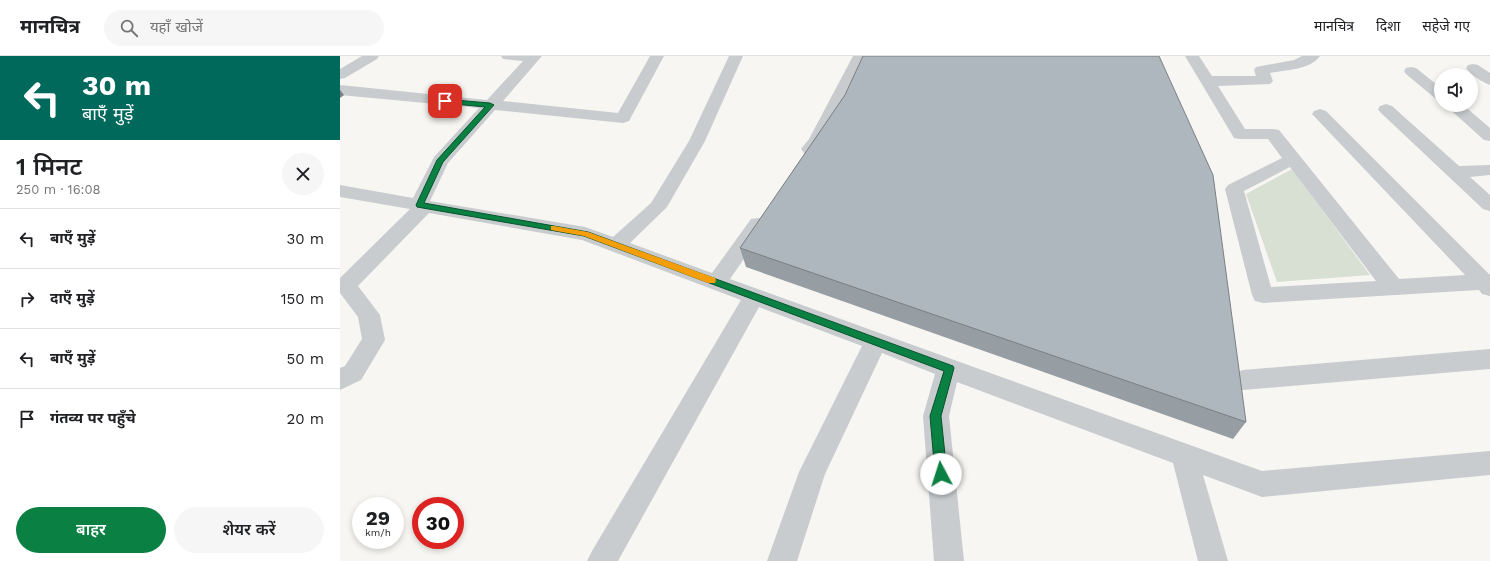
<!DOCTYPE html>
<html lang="hi">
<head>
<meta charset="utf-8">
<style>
	:root { --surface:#fff; --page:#f6f6f6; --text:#202124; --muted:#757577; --line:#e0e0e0; --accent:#0b8043 }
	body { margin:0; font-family:"Work Sans","Noto Sans Devanagari",sans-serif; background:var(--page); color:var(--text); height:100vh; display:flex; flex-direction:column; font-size:15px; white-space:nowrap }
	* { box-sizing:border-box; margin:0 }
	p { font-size:13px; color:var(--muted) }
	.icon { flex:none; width:22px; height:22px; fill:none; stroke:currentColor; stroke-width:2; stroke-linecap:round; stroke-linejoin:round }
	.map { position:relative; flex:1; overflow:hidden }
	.side { display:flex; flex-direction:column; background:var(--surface); width:340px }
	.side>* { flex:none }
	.top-card { background:#00695c; color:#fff; overflow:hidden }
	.tools { position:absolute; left:1094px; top:12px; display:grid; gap:8px }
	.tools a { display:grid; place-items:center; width:44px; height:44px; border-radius:50%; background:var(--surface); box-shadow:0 2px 6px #0003; font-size:20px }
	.speed { position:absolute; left:12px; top:441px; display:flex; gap:8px; font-size:20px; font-weight:700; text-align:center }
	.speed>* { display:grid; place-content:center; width:52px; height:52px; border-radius:50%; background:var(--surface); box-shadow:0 2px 6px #0003; line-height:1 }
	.speed small { font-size:10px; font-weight:400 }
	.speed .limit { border:6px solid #d22; background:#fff; color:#111 }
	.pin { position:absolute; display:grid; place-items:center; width:34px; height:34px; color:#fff; margin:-17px; border-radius:8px; box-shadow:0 2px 6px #0006 }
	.me { position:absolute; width:44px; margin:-22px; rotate:355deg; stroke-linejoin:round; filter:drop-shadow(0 0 3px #0008) }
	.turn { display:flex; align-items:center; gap:14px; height:84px; padding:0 16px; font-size:18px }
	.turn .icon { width:52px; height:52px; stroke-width:2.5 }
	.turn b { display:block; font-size:28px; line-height:34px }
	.round { display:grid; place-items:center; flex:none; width:42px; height:42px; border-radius:21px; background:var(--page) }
	.summary { display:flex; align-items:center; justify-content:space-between; height:68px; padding:0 16px }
	h1 { font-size:24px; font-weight:600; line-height:30px }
	.primary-button { display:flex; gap:8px; margin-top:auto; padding:8px 16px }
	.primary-button a { flex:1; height:46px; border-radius:24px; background:var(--accent); color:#fff; font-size:16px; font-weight:600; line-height:46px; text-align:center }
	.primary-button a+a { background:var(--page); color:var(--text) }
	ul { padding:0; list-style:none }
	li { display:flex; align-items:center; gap:12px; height:60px; padding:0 16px; border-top:1px solid var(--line) }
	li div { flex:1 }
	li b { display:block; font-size:15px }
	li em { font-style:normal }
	header { display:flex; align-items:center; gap:24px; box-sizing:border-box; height:56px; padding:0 20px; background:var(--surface); border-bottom:1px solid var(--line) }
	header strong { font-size:19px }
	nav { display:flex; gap:22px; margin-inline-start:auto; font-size:14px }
	.search { width:280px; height:36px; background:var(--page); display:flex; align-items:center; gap:10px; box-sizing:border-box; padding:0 14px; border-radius:22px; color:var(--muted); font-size:15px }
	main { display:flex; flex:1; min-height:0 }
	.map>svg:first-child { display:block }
	.green { fill:#d8dfd3 }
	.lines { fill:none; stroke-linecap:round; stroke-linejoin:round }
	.street { fill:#c8cccf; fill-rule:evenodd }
	.wall { fill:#969da3 }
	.shaded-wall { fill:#7a8084 }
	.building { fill:#aeb7bd; stroke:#7a8084 }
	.route { fill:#0b8043; stroke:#07532c }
	.slow { fill:#f59e0b }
</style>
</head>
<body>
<header>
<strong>मानचित्र</strong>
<div class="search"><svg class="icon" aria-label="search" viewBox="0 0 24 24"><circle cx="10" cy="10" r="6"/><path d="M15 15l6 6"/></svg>यहाँ खोजें</div>
<nav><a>मानचित्र</a><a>दिशा</a><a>सहेजे गए</a></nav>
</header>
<main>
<section class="side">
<div class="top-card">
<div class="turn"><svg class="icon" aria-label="left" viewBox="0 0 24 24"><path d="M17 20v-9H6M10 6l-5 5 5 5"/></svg><div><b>30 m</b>बाएँ मुड़ें</div></div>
</div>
<div class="summary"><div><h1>1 मिनट</h1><p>250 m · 16:08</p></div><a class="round"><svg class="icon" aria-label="close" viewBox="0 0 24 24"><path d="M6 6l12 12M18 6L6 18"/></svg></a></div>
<ul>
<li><svg class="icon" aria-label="left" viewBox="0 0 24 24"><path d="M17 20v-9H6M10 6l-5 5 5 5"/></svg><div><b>बाएँ मुड़ें</b></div><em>30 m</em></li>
<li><svg class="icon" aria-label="right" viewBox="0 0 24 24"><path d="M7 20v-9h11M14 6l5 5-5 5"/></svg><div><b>दाएँ मुड़ें</b></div><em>150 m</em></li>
<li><svg class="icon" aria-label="left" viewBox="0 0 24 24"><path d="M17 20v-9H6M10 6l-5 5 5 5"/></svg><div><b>बाएँ मुड़ें</b></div><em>50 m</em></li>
<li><svg class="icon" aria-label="arrive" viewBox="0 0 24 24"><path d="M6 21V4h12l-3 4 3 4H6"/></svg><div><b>गंतव्य पर पहुँचे</b></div><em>20 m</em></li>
</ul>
<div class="primary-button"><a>बाहर</a><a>शेयर करें</a></div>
</section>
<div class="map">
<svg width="1150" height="505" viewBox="0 0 1150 505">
	<rect width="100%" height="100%" fill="#f7f6f2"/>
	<path class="green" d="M952,113L1030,219L937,226L906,138Z"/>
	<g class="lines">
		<g class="street">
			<path d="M22,0H39L37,3L5,22L0,23V13Z"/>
			<path d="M161,0H202L163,45L278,57L310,0H324L289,65L283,67L155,54L108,107L90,145L245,171L273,181L311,147L349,85L389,0H403L365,85L327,151L290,187L372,217L411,163L418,162L425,163L428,168L390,223L922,415L1150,395V419L922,441L863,419L888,505H858L833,407L617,326L609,360L624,505H594L583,360L595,318L542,297L485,418L457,505H427L459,416L522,290L419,251L278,505H247L252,495L401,244L242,184L89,157L18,230L40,259L45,284L21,324L0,334V312L5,310L22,283L18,261L0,237V222L70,153L0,141V129L73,142L94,101L139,52L0,39V29L147,44L183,5L163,3Z"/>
			<path d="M513,0H527L485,83L476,97L470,98L464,97L461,93L469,83Z"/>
			<path d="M845,0H859L872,20H916L914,14L916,11L954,4L962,0H980C970,14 945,14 930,17L933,25L930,28L878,30L905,73H933L939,74L1059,223L1125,219L972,58L974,55L980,53L986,55L1150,219V240L1142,238L1139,234L923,247L915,245L912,239L885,133L888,129L942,102L928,83H900L894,82ZM950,111L1036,225L931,231L904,135Z"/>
			<path d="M1133,8L1138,9L1150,17V29C1142,26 1131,19 1126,12L1128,9Z"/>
			<path d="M1071,11L1076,12L1101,32V45L1096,43L1066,18L1064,15L1066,12Z"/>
			<path d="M1046,48L1052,50L1119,110L1150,109V119L1130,121L1150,139V155L1143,153L1040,56L1038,53L1040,50Z"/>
			<path d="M1105,49H1123L1150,72V85L1144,84Z"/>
			<path d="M1150,293V313L903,334L894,331L891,324L894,317L903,314Z"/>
		</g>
	</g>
	<path class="wall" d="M505,39L906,366L893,383L406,211L400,192Z"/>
	<path class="shaded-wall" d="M0,34L4,39L0,42Z"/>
	<path class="building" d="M523,0H819L873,119L906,366L400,192L505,39Z"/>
	<path class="route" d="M103,43L150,47L154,49L103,106L84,147L248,176L613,310L614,312L601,360L607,418L605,422L601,423L597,422L595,418L590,360L604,315L244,180L77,151L76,149L97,104L145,51L105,47L103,46Z"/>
	<path class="slow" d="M211,170H214L248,176L375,222L376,224L375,227H368L244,180L211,174Z"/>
</svg>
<div class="tools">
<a><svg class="icon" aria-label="sound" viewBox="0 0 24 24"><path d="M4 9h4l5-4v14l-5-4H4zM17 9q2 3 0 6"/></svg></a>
</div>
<div class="speed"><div>29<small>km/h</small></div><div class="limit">30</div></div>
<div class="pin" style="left:105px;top:45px;background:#d93025"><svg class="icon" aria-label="arrive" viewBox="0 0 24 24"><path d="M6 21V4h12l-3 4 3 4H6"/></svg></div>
<svg class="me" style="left:601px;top:418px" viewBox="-20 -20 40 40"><circle r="19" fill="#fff"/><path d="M0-13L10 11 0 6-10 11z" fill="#0b8043"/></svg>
</div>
</main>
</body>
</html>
